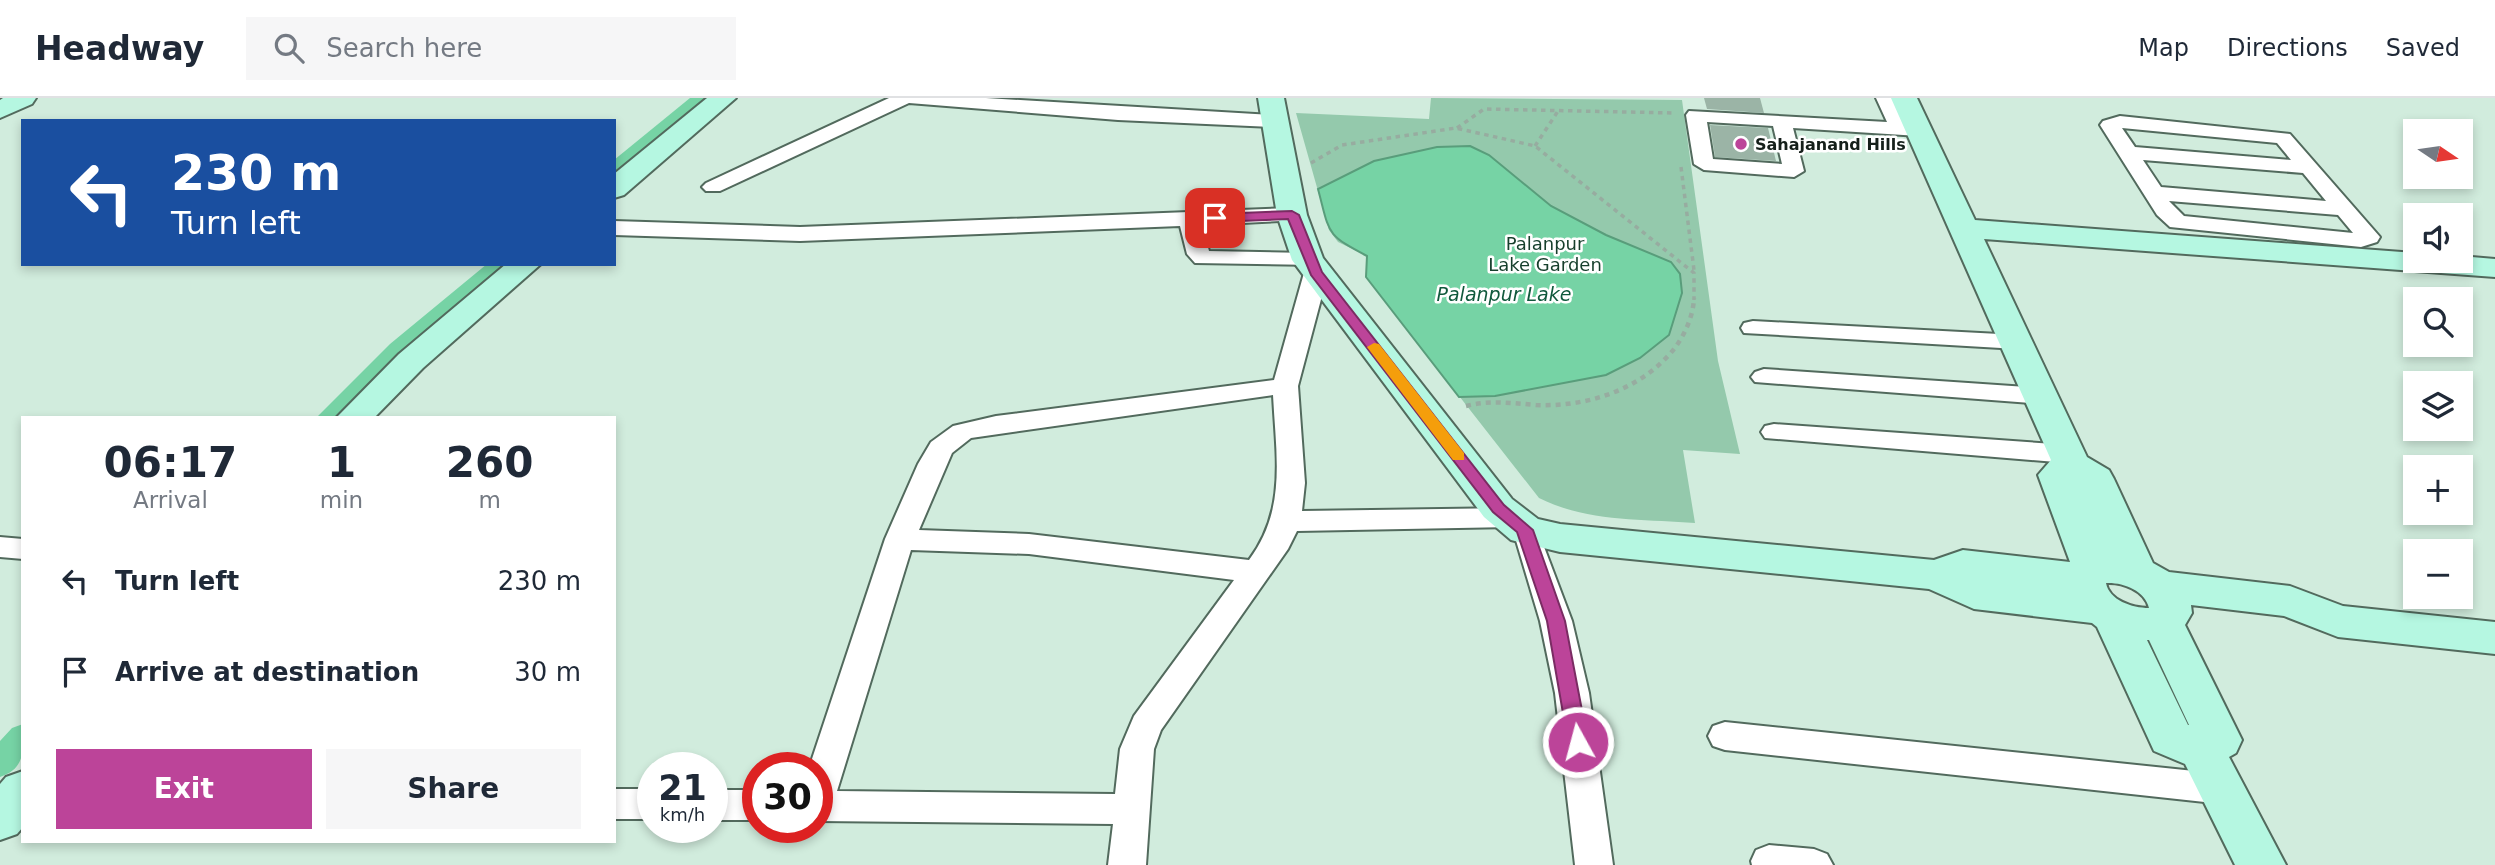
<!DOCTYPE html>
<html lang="en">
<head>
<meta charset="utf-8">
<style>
	:root { --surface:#fff; --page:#f6f6f7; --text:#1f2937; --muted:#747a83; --line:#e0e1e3; --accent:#bc4499 }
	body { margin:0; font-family:"DejaVu Sans",sans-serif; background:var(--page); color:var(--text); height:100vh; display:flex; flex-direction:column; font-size:26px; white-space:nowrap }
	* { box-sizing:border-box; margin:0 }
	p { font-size:23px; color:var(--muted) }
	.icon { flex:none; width:38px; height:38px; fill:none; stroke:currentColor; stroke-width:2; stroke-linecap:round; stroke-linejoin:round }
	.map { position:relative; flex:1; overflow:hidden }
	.side { position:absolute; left:21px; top:318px; width:595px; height:427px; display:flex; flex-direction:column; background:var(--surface); border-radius:0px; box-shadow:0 4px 10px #0003 }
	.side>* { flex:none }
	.banner { position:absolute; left:21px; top:21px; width:595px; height:147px; border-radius:0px; box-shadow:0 4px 10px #0003; background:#1a4fa0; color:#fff; overflow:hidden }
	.needle { width:46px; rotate:103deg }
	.buttons { position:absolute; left:2403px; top:21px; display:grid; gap:14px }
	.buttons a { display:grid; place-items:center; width:70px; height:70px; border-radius:0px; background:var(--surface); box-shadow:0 4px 10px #0003; font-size:35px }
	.speed { position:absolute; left:637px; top:654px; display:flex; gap:14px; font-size:35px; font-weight:700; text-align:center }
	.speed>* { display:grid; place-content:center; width:91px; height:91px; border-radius:50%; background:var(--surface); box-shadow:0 4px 10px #0003; line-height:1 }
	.speed small { font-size:18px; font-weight:400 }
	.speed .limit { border:10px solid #d22; background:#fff; color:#111 }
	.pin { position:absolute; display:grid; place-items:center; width:60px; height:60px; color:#fff; margin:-30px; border-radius:14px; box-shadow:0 4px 10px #0006 }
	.me { position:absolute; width:77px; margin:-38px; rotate:353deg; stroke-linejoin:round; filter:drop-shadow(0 0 5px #0008) }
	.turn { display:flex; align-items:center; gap:24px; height:147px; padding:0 35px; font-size:32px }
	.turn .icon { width:91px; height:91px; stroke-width:2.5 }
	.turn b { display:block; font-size:49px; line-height:60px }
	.eta { display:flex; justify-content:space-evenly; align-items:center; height:119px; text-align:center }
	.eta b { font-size:42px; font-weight:700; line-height:49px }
	.cta { display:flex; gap:14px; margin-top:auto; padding:14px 35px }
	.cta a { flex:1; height:80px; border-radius:0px; background:var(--accent); color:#fff; font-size:28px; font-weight:700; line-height:80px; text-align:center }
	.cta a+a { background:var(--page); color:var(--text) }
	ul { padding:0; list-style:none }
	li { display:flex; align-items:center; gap:21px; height:91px; padding:0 35px }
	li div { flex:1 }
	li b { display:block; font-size:26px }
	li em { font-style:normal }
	header { display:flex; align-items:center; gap:42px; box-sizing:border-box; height:98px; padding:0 35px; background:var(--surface); border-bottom:2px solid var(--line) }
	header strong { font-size:33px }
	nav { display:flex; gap:38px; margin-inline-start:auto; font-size:24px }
	.search { width:490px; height:63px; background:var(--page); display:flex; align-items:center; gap:18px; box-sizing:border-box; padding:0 24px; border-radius:0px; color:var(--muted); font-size:26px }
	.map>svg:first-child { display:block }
	.green { fill:#94c9ac }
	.water { fill:#76d3a5; stroke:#599d7b; stroke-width:2 }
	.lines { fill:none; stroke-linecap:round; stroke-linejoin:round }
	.canal { fill:#76d3a5; fill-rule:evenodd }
	.building { fill:#9bb4a6 }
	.street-casing { stroke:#526a5d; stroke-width:4 }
	.secondary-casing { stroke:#526a5d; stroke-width:4 }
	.path-far1 { stroke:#97aca0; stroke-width:3.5; stroke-dasharray:4.5 4.5; stroke-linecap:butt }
	.path { stroke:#97aca0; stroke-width:4.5; stroke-dasharray:5 5; stroke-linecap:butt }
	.street { fill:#fff; fill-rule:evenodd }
	.secondary { fill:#b5f7e1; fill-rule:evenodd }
	.route { fill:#bc4499; stroke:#7a2c63; stroke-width:2 }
	.slow { fill:#f59e0b }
	.poi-dot { fill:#bc4499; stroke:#fff; stroke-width:2.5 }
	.labels { text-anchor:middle; stroke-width:5; stroke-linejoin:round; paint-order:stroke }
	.far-poi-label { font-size:16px; font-weight:bold; fill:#151f1a; stroke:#fff; text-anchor:start }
	.park-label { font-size:18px; fill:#163f2c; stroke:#fff }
	.water-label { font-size:19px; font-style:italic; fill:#10593c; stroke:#fff }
</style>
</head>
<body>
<header>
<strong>Headway</strong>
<div class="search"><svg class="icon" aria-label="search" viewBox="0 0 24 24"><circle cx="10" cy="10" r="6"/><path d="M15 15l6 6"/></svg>Search here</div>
<nav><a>Map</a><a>Directions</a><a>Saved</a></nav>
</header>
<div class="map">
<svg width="2495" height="767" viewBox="0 0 2495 767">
	<rect width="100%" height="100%" fill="#d1ecdd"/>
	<path class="green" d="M1431,0L1682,2L1718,263L1740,356L1683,352L1695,425C1643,421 1586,424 1539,400L1366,179L1367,158L1338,144L1329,132L1296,15L1429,21Z"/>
	<path class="water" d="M1470,48L1489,57L1551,108L1606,137L1671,164L1680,176L1682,195L1669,237L1640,260L1606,277L1495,298L1459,299L1366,179L1367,158C1325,136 1330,136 1318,91L1374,63L1437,49Z"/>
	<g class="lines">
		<g class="canal">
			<path d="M690,0H710L621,76L614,78V62Z"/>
			<path d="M487,166H511L406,256L342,320H316L390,246Z"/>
			<path d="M23,626C23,650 27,670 0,679V643L12,630Z"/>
		</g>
	</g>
	<g class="building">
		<path d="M1704,0H1760L1764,15L1707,11Z"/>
		<path d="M1710,27L1768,30L1776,63L1715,59Z"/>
	</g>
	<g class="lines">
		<defs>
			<g id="street">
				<path d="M889,0H986L1274,17L1284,23L1274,29L1118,22L909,5L720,93H706L702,89L706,85Z"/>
				<path d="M1876,0H1894L1905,22L1903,25L1926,28L1929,32L1919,38L1793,30L1804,73L1794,79L1704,72L1694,66L1686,17L1689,13L1887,24ZM1707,24L1773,28L1782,66L1713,61Z"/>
				<path d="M2120,18L2290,36L2380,139L2377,144L2361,149L2170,129L2157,117L2100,27L2103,23ZM2122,30L2277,45L2291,62L2135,49ZM2143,62L2303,75L2326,103L2161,89ZM2169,103L2338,117L2353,135L2184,118Z"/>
				<path d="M1292,110L1303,117L1300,122L1202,127L1209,153L1308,155L1319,162L1316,167L1195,165L1187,156L1180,128L800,143L614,137V123L800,129Z"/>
				<path d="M1316,168L1324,170L1328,175L1298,288L1305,385L1302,413L1511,410L1521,413L1524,422L1535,425L1572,523L1589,595L1613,767H1575L1555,595L1540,523L1512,429L1297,433L1288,451L1161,632L1154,651L1146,767H1108L1113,726L817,723V670H809L885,441L918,366L931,344L953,328L996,318L1274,282L1304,175L1308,170ZM1273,297C1276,358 1287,411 1249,462L1029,436L919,432L952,355L971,340ZM911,452L1029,456L1234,482L1134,618L1120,651L1115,696L837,693Z"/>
				<path d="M1753,223L2018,237L2027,239L2030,244L2027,249L2018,251L1744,235L1741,230L1744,225Z"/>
				<path d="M1764,271L2043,290L2052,292L2056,298L2052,304L2043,306L1755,284L1751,279L1755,274Z"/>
				<path d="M1774,326L2068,347L2078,350L2082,356L2078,362L2068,365L1765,340L1761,334L1765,328Z"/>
				<path d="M0,439L23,441V461L0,459Z"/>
				<path d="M1725,624L2223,676L2235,681L2241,691L2235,701L2223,706L1725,652L1713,648L1708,638L1713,628Z"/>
				<rect x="614" y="691" width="39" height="30"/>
				<rect x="712" y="692" width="46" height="30"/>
				<path d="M1769,747L1814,751L1827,756L1833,767H1752L1751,763L1756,752Z"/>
			</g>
			<g id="secondary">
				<path d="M3,0H36L32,6L0,20V2Z"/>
				<path d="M707,0H736L624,97L614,100V76Z"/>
				<path d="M1258,0H1284L1307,117L1323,160L1512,401L1538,421L1560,426L1934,462L1963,452L2070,464L2038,377L2051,362L1891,0H1917L1975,122L2415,155V163H2460V158L2495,161V179L1984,141L2087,359L2109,372L2114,381L2153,465L2169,474L2290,488L2343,508L2495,524V556L2338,539L2284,518L2191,507L2192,515L2185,527L2242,642L2236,655L2229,659L2286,767H2235L2185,666L2154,653L2097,529L2092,525L1974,511L1929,491L1560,454L1511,442L1484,419L1292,162L1277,117ZM2106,485C2122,484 2145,492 2149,510C2132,510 2109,502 2106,485ZM2147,542H2149L2189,627H2188Z"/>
				<path d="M506,166H541L423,270L374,320H336L399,256Z"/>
				<path d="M23,673V729L17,736L0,742V686L6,679Z"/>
			</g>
		</defs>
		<use href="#street" class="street-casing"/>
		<use href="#secondary" class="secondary-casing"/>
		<g class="path-far1">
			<path d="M1457,30L1484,11L1675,15"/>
			<path d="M1535,48L1558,13"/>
			<path d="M1311,65L1342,47L1456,30L1535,48L1694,175V202"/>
			<path d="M1681,69L1694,172"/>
		</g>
		<path class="path" d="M1466,308C1490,302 1511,305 1536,307C1582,309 1631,295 1664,262C1680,247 1693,223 1694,200"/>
		<use href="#street" class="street"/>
		<use href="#secondary" class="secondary"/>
	</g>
	<path class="route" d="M1292,113L1299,117L1322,174L1504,407L1533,432L1565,523L1588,644L1585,650H1571L1568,644L1547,523L1517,434L1493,414L1311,177L1288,121L1215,124L1209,120L1215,116Z"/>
	<path class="slow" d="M1374,245L1379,246L1464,355V362H1453L1367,249Z"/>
	<circle class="poi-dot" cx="1741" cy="46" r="7"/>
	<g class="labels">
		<g class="far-poi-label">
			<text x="1755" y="52">Sahajanand Hills</text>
		</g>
		<g class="park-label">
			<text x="1545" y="152">Palanpur<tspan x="1545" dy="21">Lake Garden</tspan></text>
		</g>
		<g class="water-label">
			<text x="1504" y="203">Palanpur Lake</text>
		</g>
	</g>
</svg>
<div class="buttons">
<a><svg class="needle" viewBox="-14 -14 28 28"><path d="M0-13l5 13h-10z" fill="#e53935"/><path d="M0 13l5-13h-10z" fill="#747a83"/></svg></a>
<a><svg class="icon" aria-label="sound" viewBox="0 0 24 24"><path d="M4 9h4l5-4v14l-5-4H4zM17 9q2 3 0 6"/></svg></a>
<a><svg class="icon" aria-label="search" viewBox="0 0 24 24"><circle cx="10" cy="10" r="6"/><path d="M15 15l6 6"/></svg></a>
<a><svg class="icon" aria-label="layers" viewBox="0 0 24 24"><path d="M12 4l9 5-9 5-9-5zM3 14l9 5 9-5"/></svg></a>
<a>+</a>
<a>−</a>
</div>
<div class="speed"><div>21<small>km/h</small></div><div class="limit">30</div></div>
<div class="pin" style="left:1215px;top:120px;background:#d93025"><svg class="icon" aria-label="arrive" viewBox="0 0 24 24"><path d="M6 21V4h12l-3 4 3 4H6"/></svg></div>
<svg class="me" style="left:1578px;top:644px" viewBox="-20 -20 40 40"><circle r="17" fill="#bc4499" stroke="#fff" stroke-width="3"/><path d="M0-11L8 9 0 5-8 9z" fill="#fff"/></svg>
<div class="banner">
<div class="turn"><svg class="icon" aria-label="left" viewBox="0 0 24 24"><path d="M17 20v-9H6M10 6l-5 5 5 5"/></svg><div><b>230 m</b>Turn left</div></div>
</div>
<section class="side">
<div class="eta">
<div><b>06:17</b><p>Arrival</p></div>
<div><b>1</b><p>min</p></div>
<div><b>260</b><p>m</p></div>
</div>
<ul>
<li><svg class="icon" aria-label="left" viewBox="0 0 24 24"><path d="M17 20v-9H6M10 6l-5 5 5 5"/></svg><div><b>Turn left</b></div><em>230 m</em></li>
<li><svg class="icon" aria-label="arrive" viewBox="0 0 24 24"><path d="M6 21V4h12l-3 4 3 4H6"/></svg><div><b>Arrive at destination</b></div><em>30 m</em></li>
</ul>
<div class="cta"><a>Exit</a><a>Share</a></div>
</section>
</div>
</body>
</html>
